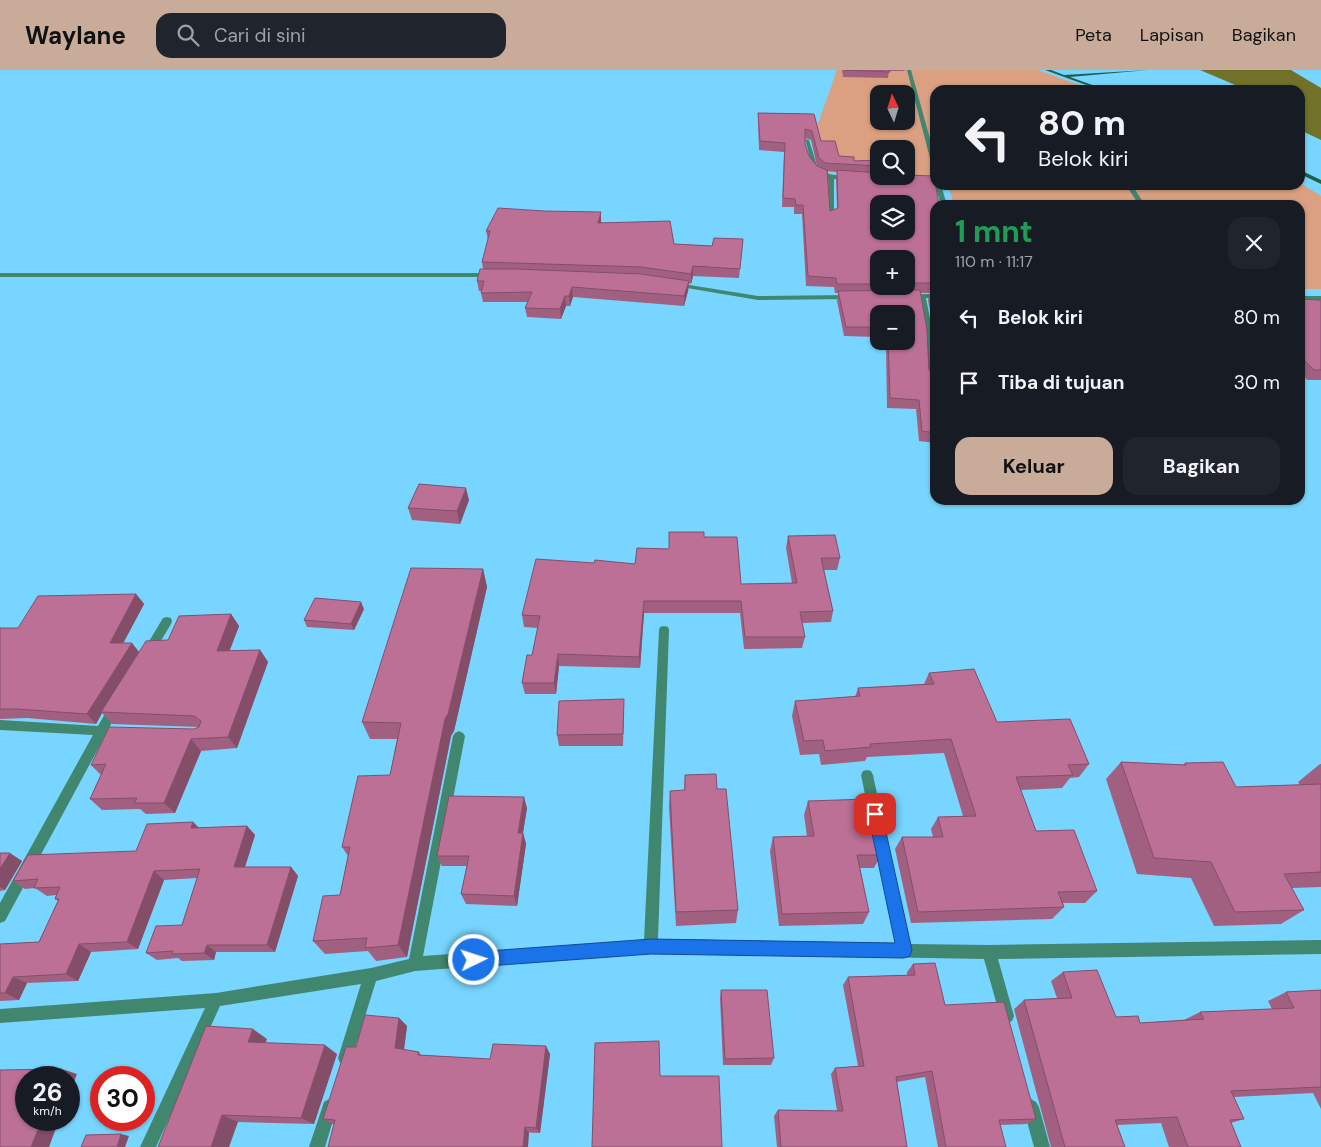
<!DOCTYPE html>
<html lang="id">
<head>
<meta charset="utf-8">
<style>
	:root { --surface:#171b24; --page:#20242c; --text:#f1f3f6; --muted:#9ea1a6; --accent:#c9ab9a }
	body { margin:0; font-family:"DM Sans",sans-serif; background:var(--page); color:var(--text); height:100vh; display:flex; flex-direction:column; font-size:19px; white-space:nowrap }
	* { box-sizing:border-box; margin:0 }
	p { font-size:16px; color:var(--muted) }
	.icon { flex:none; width:28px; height:28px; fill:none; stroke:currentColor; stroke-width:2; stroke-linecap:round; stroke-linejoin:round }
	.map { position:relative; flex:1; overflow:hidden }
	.panel { position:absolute; left:930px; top:130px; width:375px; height:305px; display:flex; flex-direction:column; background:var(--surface); border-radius:15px; box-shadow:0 1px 4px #0004 }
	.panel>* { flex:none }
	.banner { position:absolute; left:930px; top:15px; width:375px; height:105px; border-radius:15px; box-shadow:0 1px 4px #0004; background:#171b24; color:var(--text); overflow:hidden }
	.needle { width:32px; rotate:356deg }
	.tools { position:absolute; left:870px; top:15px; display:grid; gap:10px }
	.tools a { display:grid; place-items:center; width:45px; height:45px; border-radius:10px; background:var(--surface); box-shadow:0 1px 4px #0004; font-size:25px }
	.speed { position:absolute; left:15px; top:996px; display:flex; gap:10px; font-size:25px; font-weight:700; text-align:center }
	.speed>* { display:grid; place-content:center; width:65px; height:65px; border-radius:50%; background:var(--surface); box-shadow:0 1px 4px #0004; line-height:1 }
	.speed small { font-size:12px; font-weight:400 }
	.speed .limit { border:8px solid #d22; background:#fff; color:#111 }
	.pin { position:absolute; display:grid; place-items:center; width:42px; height:42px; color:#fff; margin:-21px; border-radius:10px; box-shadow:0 2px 8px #0006 }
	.me { position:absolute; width:55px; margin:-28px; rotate:86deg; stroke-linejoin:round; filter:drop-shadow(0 0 4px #0008) }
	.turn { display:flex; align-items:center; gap:18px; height:105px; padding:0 25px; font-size:22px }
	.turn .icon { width:65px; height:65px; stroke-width:2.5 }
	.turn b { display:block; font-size:35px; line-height:42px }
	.round { display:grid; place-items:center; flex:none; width:52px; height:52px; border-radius:15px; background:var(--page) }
	.headline { display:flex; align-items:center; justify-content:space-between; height:85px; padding:0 25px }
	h1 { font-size:30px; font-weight:700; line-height:38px; color:#1e9e55 }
	.button { display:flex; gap:10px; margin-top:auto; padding:10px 25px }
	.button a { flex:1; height:58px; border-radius:15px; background:var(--accent); color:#111; font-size:20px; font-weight:700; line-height:58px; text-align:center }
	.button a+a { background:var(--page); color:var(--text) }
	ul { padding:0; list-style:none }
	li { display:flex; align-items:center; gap:15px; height:65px; padding:0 25px }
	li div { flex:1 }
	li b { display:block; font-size:19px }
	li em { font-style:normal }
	header { display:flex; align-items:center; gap:30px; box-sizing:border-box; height:70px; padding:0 25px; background:var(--accent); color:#111 }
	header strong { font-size:24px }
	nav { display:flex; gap:28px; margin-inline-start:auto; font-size:18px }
	.search { width:350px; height:45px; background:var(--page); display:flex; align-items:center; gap:12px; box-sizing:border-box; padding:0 18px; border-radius:15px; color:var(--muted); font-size:19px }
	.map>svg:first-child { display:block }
	.green { fill:#daa081; fill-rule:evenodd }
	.water { fill:#717129 }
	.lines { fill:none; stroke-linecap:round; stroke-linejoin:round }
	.service { fill:#41876f; fill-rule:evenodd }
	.minor { fill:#41876f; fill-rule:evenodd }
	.secondary { fill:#1f5f4b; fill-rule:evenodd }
	.wall { fill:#a26081; fill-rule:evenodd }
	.shaded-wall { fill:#844e69 }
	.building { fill:#bc7096; stroke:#844e69; fill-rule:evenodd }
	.route { fill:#1a73e8; stroke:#114b97 }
</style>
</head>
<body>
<header>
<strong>Waylane</strong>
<div class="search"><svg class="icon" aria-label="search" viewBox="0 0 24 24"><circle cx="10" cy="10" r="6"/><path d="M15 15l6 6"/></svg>Cari di sini</div>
<nav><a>Peta</a><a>Lapisan</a><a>Bagikan</a></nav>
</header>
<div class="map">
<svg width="1321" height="1077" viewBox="0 0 1321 1077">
	<rect width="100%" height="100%" fill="#78d5ff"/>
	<g class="green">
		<path d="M837,0H1038L1093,20H935V106L906,105V79H879V104L821,102L815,62ZM879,24H906V51H879Z"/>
		<path d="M1300,113L1321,126V219H1300V135H954L948,115H1300Z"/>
	</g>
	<path class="water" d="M1200,0H1291L1321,18V70L1300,60V20H1247Z"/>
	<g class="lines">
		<g class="service">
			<path d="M907,0H911L935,87V98L932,96Z"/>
			<path d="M1126,115H1132L1145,135H1139Z"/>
		</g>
		<g class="minor">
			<path d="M805,69L809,70L819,102L851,108L848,110L834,109V148L829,147L828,108L814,103Z"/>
			<path d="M935,115H941L947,135H941Z"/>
			<path d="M0,203H491L494,205L491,207H0Z"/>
			<path d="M677,213L758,226L849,225L852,227L849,229L758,230L675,216V214Z"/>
			<path d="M935,224V228H926L934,270L935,311L932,312L928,310L926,270L919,228H909L906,226L909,224Z"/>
			<rect x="1300" y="226" width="21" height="4"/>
			<path d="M167,547L171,548L172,551L171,554L153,584H145L144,581L145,578L163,548Z"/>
			<path d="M664,556L668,557L669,560L658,869L896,873L861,705L863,701L867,700L871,701L873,705L909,874L989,875L1321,870V884L998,889L1014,946L1012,951L1007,953L1002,951L1000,946L984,889L651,883L415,901L376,911L352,988L350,993L345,995L340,993L338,988L361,914L220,936L156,1077H140L205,938L0,953V939L216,923L371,898L409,889L453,666L455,663L459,661L463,663L465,666L423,886L644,870L659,560L660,557Z"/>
			<path d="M114,633L118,635L120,638L109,658L111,661L109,664L105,666L5,851L0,853V833L93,665L0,660V650L98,656L110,635Z"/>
			<path d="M329,1029L334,1032L337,1037L325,1077H309L324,1032Z"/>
			<path d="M1031,1029L1036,1032L1039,1037L1050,1077H1034L1023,1037L1026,1032Z"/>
		</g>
		<g class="secondary">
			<path d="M1045,0H1051L1064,5L1148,0L1070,7L1106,20H1100Z"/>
			<path d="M1300,100L1321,110V114L1300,104Z"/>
		</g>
	</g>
	<g class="wall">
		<path d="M842,0H905L904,1H889L888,8L843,7Z"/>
		<path d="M758,43L814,44L821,71L839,86L854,91L879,90V106L935,135V265L928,230L930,223H920L929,300L935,304V373L919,371L916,339L887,338L886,278L877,277L876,267L844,266L837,231L838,223H835L834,217L806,216L802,144H794V137H782L784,82L759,80L758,51ZM805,68L811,70L817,96L809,86L805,74ZM828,101L837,102L836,109L837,139L830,141ZM879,189H906V216H879ZM879,244L906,271H879Z"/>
		<path d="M601,151V152L674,174L712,176L743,169L739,208L693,206L691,214L689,213L688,221L684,236L573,227L570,236H566L561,249L527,247L525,238L528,232H483L481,223L482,221H479L477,211L483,199L482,192L488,170L486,161Z"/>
		<path d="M1300,229L1321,231V310H1307L1300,302Z"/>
		<path d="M469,430L460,454L412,450L408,438Z"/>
		<path d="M788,466L840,488L837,500H824L833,541L831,552L802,553L805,567L802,578L744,579L740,543H644L640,598L559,596L556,624H525L522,613L532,585L538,558L524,557L522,545L594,493L635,494L669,479L704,467L741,514L792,513L786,478Z"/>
		<path d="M483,499L487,517L454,661L451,666L407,887L376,891L368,881L325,884L313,871L340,825L348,786L342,777L390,705L397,669H370L362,652Z"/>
		<path d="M136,524L144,534L123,573L139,582L231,544L239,556L229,581L260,580L268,592L237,678L201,681L175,743L146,744L140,739L102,740L90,729L101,705L91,695L194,659L199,657L112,654L102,643L96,654L27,648L0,649V558H18Z"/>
		<path d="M364,539L354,560L307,557L304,550Z"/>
		<path d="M929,603L997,652L1089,694L1079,707L1070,708L1062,718L1021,720L1036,761L1097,821L1085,833H1063L1064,837L1052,849L911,853L895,779L902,767H933L931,759L938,747L963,746L944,683L867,687L865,691L821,695L819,684L800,685L792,646L795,631L855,627L858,618L924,614Z"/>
		<path d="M624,641L623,676H559L557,665Z"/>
		<path d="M1121,692L1183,695L1185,693L1236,717L1300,715L1298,712L1320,694H1321V817L1292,818L1304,840L1281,854L1214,856L1191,808L1137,804L1106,709Z"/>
		<path d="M685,705L717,719L738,840L736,853L676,856L669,737L670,721H684Z"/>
		<path d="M808,731L881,785L874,798H860L869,842L863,854L779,856L770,781L773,767L807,766L804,745Z"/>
		<path d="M527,738L523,763L526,774L517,836L466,834L461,824L467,796H442L437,786Z"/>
		<path d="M193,752L199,758L247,756L255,765L245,797H291L298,806L275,882H216L214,890L182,891L178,888L157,890L146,883L182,855L197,808L164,810L138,879L91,882L78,911L27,913L19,930L0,931V874L39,872L58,831L55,829L56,825L47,826L35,818L25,819L13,811L136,781Z"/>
		<path d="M0,783L22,791L5,820L0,821Z"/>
		<path d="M913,894L1036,1049L1026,1054L1000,1055L1006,1077H938L925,1007L897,1012L907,1077H777L774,1046L778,1040L837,1041L831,1004L835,998L858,996L843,915L848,907L907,905V902Z"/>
		<path d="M1063,902L1116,947L1140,953L1184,950L1200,942L1272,939L1268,931L1286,922L1321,920V1039L1313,1023L1234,1027L1244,1049L1231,1053L1241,1077H1169L1161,1053L1117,1055L1125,1077H1051L1014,939L1024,930L1057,928L1051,911Z"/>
		<path d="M721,920L774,988L771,995H723L720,928Z"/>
		<path d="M399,948L407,956L404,980L419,982L421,985L490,989L550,984L540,1063L334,1055L323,1049L356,977Z"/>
		<path d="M267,969L265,973L337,984L314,1054L238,1052L158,1077Z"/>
	</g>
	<g class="shaded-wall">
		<path d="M601,142V151L598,162V153Z"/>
		<path d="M693,196V206L691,214V204Z"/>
		<path d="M689,211L688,221L684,236V226Z"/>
		<path d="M572,217L573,227L570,236L569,226Z"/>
		<path d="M565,226L566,236L561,249L560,239Z"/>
		<path d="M466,418L469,430L460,454L457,441Z"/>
		<path d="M483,499L487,517L454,661L451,666L407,887L398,875L445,649Z"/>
		<path d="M136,524L144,534L118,583L110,573Z"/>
		<path d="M644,531V543L640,598L639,587Z"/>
		<path d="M361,532L364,539L354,560L351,554Z"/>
		<path d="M231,544L239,556L225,593L217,581Z"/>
		<path d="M132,573L140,583L101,642L102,643L96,654L87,644Z"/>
		<path d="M260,580L268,592L237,678L228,667Z"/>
		<path d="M558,584L559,596L556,624L554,613Z"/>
		<path d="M191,669L201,681L175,743L164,733Z"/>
		<path d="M524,727L527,738L522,768L523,763L526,774L517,836L514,826L518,763Z"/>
		<path d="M193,752L202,761L191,758Z"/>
		<path d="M247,756L255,765L242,806L234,797Z"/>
		<path d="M10,783L22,791L5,820L0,817V799Z"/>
		<path d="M291,797L298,806L275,882L267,875Z"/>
		<path d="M154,801L164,810L138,879L127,872Z"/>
		<path d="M79,874L91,882L78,911L66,904Z"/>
		<path d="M207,875L216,882L214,890L204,883Z"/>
		<path d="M13,907L27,913L19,930L5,923Z"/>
		<path d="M399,948L407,956L403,986L395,978Z"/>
		<path d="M253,959L267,969L262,981L248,972Z"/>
		<path d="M325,975L337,984L314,1054L301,1048Z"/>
		<path d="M546,976L550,984L540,1063L536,1058Z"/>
		<path d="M62,999L77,1004L69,1025V1008H59Z"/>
		<path d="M222,1045L238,1052L229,1077H211Z"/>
		<path d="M42,1050H59L49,1077H31Z"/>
		<path d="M525,1057L529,1063L528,1077H523Z"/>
		<path d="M121,1064L129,1066L125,1077H117Z"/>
	</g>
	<g class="building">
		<path d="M844,0H889L890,2Z"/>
		<path d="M758,43L814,44L821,71H835L839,86L854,87V91L879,90V96L825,93L819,88L812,61L805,59V74L809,86L817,96L827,100L830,141L838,138L837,100L879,103V106H906V105L934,106L939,135H935V213H906V189H879V214H837L836,208L808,206L803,135H796L795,129L783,128L785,73L760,71ZM879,134H906V161H879Z"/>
		<path d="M498,138L544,141L601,142L598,153L670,151L674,174L712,176L714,168L743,169L740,199L693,196L691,204L641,197L482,192L490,161H486Z"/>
		<path d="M480,199H516L641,204L689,211L684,226L572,217L569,226H565L560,239L525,238L532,222L481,223L484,211H477Z"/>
		<path d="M920,220L927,260L929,300L935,304V363L922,361L919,330L890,328L888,271H906V244H879V265L878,257H846L838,221Z"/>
		<path d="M931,220H935V242Z"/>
		<path d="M1300,229L1319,230L1321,231V300H1314L1303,289H1300Z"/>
		<path d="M419,414L466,418L457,441L408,438Z"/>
		<path d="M669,462H704V467H737L741,514L797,513L788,466L835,465L840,488H821L833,541L800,542L805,567H745L741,531H644L639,587L558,584L554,613H522L527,585H532L540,546L522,545L536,489L594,493L595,490L635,494L637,478L669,479Z"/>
		<path d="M411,498L483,499L448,644L445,649L398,875L365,878L367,868L313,871L323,826L340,825L350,777H342L358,706L390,705L401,653L362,652Z"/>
		<path d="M136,524L110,573H132L87,644L17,639H0V558H18L38,526Z"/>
		<path d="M315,528L361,532L351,554L304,550Z"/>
		<path d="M231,544L217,581L260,580L228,667L191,669L164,733H134L137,728L90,729L106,694L91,695L109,657L194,659L199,657L201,651L194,646L101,642L146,571L168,570L179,546Z"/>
		<path d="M974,599L997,652L1070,649L1089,694L1068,695L1073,705L1016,707L1036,761L1074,760L1097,821L1058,822L1064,837L918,842L902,767H943L938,747L976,746L951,669L870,674L871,677L825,681L823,670L804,671L795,631L860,626L858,618L934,614L929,603Z"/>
		<path d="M624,629L623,664L557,665L559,631Z"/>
		<path d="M1121,692L1186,695L1185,693L1223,692L1236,717L1321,714V802L1284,804L1304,840L1235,842L1211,792L1154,788Z"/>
		<path d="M716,704L717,719H726L738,840L676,842L670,721L685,720V705Z"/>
		<path d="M449,726L524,727L518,763H523L514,826L461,824L469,786H437Z"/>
		<path d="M868,729L881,785H857L869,842L782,844L773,767L814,766L808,731Z"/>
		<path d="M193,752L191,758L247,756L234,797H291L267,875H207L204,883L172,884L173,881L146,883L156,856L182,855L200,799L154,801L127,872L79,874L66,904L13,907L5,923H0V874L39,872L59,829H55L60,817L34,818L38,809L13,811L28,785L136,781L147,754Z"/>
		<path d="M0,783H10L0,799Z"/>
		<path d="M935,893L945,935L1004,932L1036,1049L999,1050L1006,1077H946L932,1001L896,1007L907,1077H781L778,1040L843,1041L835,998L864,996L848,907L915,905L913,894Z"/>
		<path d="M1097,900L1116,947L1138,946L1140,953L1204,949L1200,942L1294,938L1286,922L1321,920V1017L1231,1021L1244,1049L1230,1050L1241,1077H1188L1177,1047L1115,1050L1125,1077H1065L1024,930L1072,928L1063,902Z"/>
		<path d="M721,920H767L774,988L725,989Z"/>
		<path d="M365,945L399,948L395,978L419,982L418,985L490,989L493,974L546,976L536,1058L525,1057L523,1077H328L335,1050L323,1049L346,977H356Z"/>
		<path d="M206,956L253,959L248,972L325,975L301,1048L222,1045L211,1077H158Z"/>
		<path d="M659,971L660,1006H719L722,1077H592L595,973Z"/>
		<path d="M62,999L59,1008H26V1050H42L31,1077H0V1000Z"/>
		<path d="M121,1064L117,1077H81L86,1065Z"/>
	</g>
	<path class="route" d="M875,737L880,739L882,744L912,880L910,886L904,888L651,884L474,897L468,895L466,890L468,884L474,882L651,869L895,873L868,744L870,739Z"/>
</svg>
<div class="tools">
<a><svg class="needle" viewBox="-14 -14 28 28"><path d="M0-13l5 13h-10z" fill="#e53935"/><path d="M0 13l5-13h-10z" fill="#9ea1a6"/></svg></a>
<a><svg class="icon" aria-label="search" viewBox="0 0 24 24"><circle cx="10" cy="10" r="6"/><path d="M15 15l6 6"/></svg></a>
<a><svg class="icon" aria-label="layers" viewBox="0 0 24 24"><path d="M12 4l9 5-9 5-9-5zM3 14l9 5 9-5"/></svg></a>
<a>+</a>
<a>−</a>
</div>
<div class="speed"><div>26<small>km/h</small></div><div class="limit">30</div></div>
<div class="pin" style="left:875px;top:744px;background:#d93025"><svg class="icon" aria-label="arrive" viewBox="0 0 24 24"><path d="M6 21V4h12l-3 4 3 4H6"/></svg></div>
<svg class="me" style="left:474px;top:890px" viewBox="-20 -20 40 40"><circle r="17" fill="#1a73e8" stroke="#fff" stroke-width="3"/><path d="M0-11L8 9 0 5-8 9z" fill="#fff"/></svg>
<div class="banner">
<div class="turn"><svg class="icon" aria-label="left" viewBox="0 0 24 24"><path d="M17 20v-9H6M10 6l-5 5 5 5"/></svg><div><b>80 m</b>Belok kiri</div></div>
</div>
<section class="panel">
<div class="headline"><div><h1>1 mnt</h1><p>110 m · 11:17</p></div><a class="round"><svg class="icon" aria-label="close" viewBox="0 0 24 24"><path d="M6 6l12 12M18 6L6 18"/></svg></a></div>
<ul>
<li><svg class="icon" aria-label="left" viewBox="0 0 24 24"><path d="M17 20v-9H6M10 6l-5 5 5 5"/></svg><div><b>Belok kiri</b></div><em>80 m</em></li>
<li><svg class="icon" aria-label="arrive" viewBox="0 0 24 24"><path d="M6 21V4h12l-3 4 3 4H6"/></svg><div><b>Tiba di tujuan</b></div><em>30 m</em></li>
</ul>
<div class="button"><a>Keluar</a><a>Bagikan</a></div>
</section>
</div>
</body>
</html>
